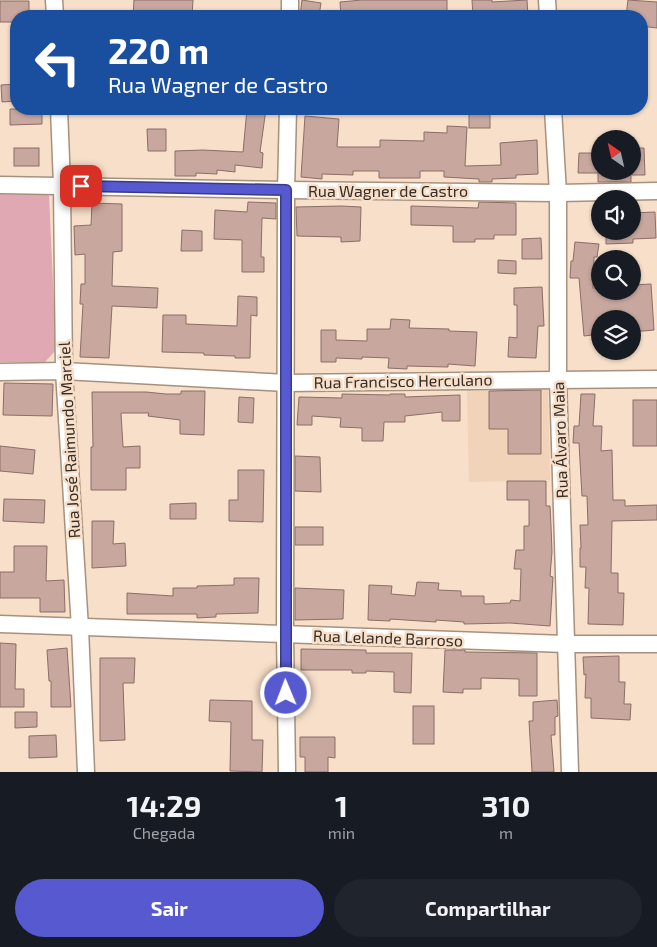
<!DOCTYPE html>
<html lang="pt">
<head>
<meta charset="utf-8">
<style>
	:root { --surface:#171b24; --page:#20242c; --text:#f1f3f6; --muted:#9ea1a6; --accent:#5759d1 }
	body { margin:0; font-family:"Exo 2",sans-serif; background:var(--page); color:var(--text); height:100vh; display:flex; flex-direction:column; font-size:19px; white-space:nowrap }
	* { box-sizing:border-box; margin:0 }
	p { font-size:16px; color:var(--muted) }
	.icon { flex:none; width:28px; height:28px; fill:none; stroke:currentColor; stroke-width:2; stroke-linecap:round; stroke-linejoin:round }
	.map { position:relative; height:772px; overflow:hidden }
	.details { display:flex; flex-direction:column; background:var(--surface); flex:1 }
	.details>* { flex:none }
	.hud { position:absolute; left:10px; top:10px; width:638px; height:105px; border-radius:20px; box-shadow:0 1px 4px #0004; background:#1a4fa0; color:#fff; overflow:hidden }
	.needle { width:32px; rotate:326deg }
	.controls { position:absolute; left:591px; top:130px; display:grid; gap:10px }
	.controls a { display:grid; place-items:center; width:50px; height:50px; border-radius:50%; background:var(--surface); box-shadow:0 1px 4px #0004; font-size:25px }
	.pin { position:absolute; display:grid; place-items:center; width:42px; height:42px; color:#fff; margin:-21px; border-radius:10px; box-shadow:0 2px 8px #0006 }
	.me { position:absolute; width:55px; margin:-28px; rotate:359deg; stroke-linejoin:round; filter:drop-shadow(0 0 4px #0008) }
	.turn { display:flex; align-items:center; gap:18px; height:105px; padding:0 15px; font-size:22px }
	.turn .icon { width:65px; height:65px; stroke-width:2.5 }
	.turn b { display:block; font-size:35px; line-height:42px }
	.eta { display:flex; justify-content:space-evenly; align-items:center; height:85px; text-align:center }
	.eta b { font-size:30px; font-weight:700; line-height:35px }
	.primary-button { display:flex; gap:10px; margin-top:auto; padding:10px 15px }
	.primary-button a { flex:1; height:58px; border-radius:30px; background:var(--accent); color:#fff; font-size:20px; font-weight:700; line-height:58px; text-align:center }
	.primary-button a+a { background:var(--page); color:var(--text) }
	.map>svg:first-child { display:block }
	.built { fill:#f0d3b8 }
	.green { fill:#dfa8b3 }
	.building { fill:#c7a79e; stroke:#8b6e66 }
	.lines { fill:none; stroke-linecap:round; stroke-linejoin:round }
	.street-casing { stroke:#a7917c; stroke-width:19 }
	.street { stroke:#fff; stroke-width:16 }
	.route-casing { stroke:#393a88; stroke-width:12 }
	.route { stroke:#5759d1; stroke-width:9 }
	.labels { text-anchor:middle; stroke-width:5; stroke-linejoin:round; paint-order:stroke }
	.street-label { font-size:16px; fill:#362d25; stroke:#f7dfc9 }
</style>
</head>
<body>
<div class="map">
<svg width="657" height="772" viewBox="0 0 657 772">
	<rect width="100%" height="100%" fill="#f7dfc9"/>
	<path class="built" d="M548,388L550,480L469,482L467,390Z"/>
	<path class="green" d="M0,194L49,195L56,350L45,362H0Z"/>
	<g class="building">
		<path d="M134,0H193L192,16H133Z"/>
		<path d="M302,0L321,3L319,16H300Z"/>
		<path d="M362,0H447V16H341L340,2Z"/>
		<path d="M472,0H492V2L527,0L528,16H473Z"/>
		<path d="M628,0L657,2V28L641,26V16H626Z"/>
		<path d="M0,1H29V16H16V22H0Z"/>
		<path d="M16,84V101L2,102L1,85Z"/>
		<path d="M10,109H42V124L10,125Z"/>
		<path d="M247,109H266L260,152L263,153L262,168L235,165V172L217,170V174L196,173V176H175V151L203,150L243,152Z"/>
		<rect x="469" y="109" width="21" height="19"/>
		<path d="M305,116L339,119L337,147H380V140L424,141V132L447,133V126L467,127L465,166L501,165L500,143L537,140L538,174L516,175V178L492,179V182H479V179L444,177V171H420V178H379V171H353V175L322,174V179L301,177Z"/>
		<path d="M147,129H166V151H148Z"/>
		<rect x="14" y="148" width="25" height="18"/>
		<path d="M632,148H644L645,175H632Z"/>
		<path d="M579,153H600V171H631V182H598V173H578Z"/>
		<path d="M248,202L276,203V219L262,218L261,257H264V272H242V240L214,239L215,210L247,212Z"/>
		<path d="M479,202L516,203V235H494V239H475V242H453V226L411,225V206L478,208Z"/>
		<path d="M92,203L122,204V251L113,252L112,286L158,288L157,308L112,306L109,358L80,357L83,304H80L81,284H85V254L75,255L74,226L91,225Z"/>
		<path d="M341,206L361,207L360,241L341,242V237L297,236L296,207Z"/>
		<path d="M655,212L656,238L633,239V243L606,244V231H632V213Z"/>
		<path d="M182,230L202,231V251H181Z"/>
		<path d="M541,238L542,259H522V239Z"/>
		<path d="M575,242L599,244L597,257H594L593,288H600V291H632V285L651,284L654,330L632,332V319H600V334L584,336L579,278H570L571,261H573Z"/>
		<path d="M498,260L516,261V274L498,273Z"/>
		<path d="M542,287L544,326H538L536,358L508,357L509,337L517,338V305H514V288Z"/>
		<path d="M238,296L257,297V316L251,315L250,358H235V356L204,355V353L162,352L163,315H186V324L237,326Z"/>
		<path d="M391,319L410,320L409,328L449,329V331L477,332L475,366L448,364V367L407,366V369L388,368L389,358L362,357V359L336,358V362H321V330H336V340L367,341V329H390Z"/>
		<path d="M4,383L53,384L52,416L3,415Z"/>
		<path d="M541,390V454H508V429H489V391Z"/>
		<path d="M181,391H205L204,435L180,434V420L148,416L149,413H121L123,447L140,446V468H126V490H91V447H93L92,392H146L166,394H181Z"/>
		<path d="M342,394L390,395V394H405V397L460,395V421H442V412L405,416V422H384L383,441H362V428L340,427L341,418L312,416V425H297L299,397L342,398Z"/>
		<path d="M581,394H595L593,426H602L601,451L612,450L613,500H625V506L657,505V520L612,521L611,573H618V593H624L623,625L588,624L589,588H585L586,567H580V548H581L580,525H588L587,496H582L579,443H573L574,426H579Z"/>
		<path d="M239,397L254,398L253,423L238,422Z"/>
		<rect x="633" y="400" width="24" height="46"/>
		<path d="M0,446L35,450L33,474L0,471Z"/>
		<path d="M295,456L320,457L321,492L295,491Z"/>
		<path d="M238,470H264L263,522L229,521V500H238Z"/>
		<path d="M507,481H546V506H550L551,526L552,552L550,576L553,577L550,626L510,623L464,624V622L436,620V622L390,619V621L368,620L369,585L392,586L391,594L415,596L417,582L439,583L438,590L461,591V596H484V604L510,603L511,600L520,601L521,569H514L516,550H524V526H529V500H507Z"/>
		<path d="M4,499L45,500L44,523L3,521Z"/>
		<path d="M196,503V519H170V504Z"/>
		<path d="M92,521H114L113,544L125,543L126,566L92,568Z"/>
		<rect x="295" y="527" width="28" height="18"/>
		<path d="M14,546H47L46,581L64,580L65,612H40V598H0V572H14Z"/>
		<path d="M234,578H259L258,613L216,614V617L197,618V614H127V593L173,596V588H197V586L234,585Z"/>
		<path d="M295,588L344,590L343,619L295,620Z"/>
		<path d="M0,643L16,644L15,689H24V707H0Z"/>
		<path d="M67,648L71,707H51V681H49L47,650Z"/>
		<path d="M301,649L366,650V653H412L411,693L394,692V672L366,671V673H352V670H301Z"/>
		<path d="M445,650H465V652L537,653V696H519V679L481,678V689H463V693L443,692Z"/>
		<path d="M619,656V682H625L624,704H631L630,720L591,718V698H585L586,674L584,675L583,657Z"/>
		<path d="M100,658H135L134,683H123L125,740L100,741Z"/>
		<path d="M210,700L252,701V740H263L262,772L230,771L231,722L209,721Z"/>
		<path d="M557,700L558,716L555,717V735H551L554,772H532L529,721H533V702Z"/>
		<rect x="413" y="706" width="21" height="38"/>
		<path d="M15,712H37V727L15,728Z"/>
		<path d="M56,735L57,757L29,758V736Z"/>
		<path d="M300,737H335V758L328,757V772H305V757H300Z"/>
	</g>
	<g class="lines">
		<defs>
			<g id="street">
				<path d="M54,0L55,16"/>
				<path d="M547,0L548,16"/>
				<path d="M290,16V0"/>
				<path d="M59,109L62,185L64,371L80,628L86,772"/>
				<path d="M553,109L558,193V379L570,772"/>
				<path d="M0,185L286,190L558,193L657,191"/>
				<path d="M0,372L64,371L286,383L657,379"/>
				<path d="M0,624L566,644H657"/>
				<path d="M287,772L285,634L286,190L288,109"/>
			</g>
		</defs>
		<use href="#street" class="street-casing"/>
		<use href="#street" class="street"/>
	</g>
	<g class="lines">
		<defs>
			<path id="route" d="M81,186L286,190V693"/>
		</defs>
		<use href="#route" class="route-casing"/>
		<use href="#route" class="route"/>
	</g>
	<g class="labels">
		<g class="street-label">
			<text x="388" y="197">Rua Wagner de Castro</text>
			<text transform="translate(403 381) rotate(-1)" y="6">Rua Francisco Herculano</text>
			<text transform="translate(69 440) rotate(-93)" y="6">Rua José Raimundo Marciel</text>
			<text transform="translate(560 440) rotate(-92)" y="6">Rua Álvaro Maia</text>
			<text transform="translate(388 638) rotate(2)" y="6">Rua Lelande Barroso</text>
		</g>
	</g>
</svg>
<div class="controls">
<a><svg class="needle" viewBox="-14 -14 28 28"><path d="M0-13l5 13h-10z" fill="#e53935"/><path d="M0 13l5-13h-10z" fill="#9ea1a6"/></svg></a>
<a><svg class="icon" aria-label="sound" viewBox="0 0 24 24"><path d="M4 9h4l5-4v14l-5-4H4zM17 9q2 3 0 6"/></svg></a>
<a><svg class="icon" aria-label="search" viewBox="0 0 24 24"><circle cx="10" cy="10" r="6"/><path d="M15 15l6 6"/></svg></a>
<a><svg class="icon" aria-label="layers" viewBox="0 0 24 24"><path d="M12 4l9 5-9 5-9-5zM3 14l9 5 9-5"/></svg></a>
</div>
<div class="pin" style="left:81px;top:186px;background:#d93025"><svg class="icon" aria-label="arrive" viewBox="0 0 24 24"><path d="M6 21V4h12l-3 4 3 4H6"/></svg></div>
<svg class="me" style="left:286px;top:693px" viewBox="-20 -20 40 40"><circle r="17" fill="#5759d1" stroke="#fff" stroke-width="3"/><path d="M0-11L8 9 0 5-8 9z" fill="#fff"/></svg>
<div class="hud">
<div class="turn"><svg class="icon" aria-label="left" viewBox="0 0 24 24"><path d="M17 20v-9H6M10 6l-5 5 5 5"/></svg><div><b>220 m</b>Rua Wagner de Castro</div></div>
</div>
</div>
<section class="details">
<div class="eta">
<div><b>14:29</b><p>Chegada</p></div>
<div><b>1</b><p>min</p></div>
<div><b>310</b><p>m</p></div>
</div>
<div class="primary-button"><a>Sair</a><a>Compartilhar</a></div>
</section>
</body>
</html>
